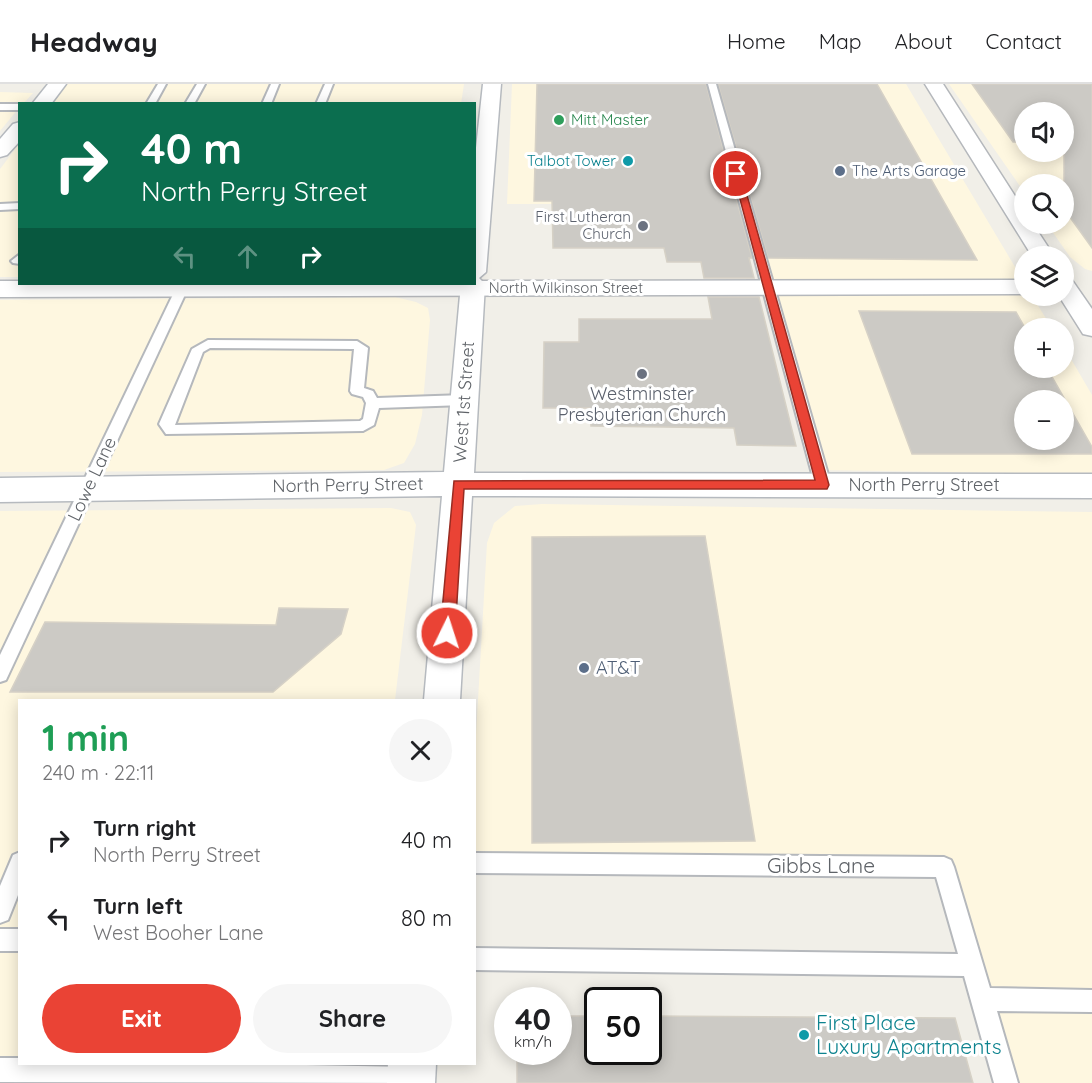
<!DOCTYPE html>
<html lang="en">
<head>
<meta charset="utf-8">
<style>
	:root { --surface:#fff; --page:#f6f6f6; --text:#202124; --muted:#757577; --line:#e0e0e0; --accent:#ea4335 }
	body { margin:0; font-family:Quicksand,sans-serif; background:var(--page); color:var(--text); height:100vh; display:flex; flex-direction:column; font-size:22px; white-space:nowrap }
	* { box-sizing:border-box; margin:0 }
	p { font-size:20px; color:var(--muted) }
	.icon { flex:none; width:33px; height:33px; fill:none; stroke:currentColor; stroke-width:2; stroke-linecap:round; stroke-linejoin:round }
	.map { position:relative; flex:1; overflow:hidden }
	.drawer { position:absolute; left:18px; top:615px; width:458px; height:366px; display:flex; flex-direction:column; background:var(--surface); border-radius:0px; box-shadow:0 3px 15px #0003 }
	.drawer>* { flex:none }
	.banner { position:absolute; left:18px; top:18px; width:458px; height:183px; border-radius:0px; box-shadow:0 3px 15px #0003; background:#0b6e4f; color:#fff; overflow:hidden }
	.fabs { position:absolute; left:1014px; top:18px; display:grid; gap:12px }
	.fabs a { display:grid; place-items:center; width:60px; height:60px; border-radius:50%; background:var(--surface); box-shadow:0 3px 15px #0003; font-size:30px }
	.speed { position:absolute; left:494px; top:903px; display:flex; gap:12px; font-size:30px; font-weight:700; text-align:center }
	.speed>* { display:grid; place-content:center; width:78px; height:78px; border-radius:50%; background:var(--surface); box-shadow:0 3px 15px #0003; line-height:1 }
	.speed small { font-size:15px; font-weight:400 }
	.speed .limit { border:3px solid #111; border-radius:9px; background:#fff; color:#111 }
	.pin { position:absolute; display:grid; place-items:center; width:51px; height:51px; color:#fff; margin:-26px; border:3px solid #fff; border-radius:50%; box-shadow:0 2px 6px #0007 }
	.me { position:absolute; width:66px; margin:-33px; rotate:4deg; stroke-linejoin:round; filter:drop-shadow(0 0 4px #0008) }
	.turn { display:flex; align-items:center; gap:21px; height:126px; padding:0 24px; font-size:27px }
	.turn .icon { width:78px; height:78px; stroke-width:2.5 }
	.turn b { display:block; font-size:42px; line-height:51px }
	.lanes { display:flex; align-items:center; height:57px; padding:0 24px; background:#0003; justify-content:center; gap:30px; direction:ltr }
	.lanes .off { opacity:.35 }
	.round { display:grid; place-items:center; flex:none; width:63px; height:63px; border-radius:32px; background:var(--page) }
	.headline { display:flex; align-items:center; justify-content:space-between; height:102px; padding:0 24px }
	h1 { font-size:36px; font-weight:800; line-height:45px; color:#1e9e55 }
	.button { display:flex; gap:12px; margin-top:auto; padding:12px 24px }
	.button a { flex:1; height:69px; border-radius:36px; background:var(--accent); color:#fff; font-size:24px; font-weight:800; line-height:69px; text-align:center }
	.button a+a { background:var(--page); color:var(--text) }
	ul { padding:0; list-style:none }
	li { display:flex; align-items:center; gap:18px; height:78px; padding:0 24px }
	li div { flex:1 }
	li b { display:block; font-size:22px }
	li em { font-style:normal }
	header { display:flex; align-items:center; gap:36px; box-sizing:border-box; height:84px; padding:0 30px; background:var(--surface); border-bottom:2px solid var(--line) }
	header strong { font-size:28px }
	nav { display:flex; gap:33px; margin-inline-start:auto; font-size:21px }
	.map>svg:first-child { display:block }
	.commercial { fill:#fef7e0; fill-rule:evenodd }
	.building { fill:#cccac5; stroke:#d6d1c6; stroke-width:1.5; fill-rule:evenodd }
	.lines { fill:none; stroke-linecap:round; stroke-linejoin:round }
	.service-casing { stroke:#b5b8bc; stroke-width:4 }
	.tertiary-casing { stroke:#b5b8bc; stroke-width:3 }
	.secondary-casing { stroke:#b6babf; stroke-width:3 }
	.service { fill:#fff; fill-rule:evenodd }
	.tertiary { fill:#fff; fill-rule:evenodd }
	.secondary { fill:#fff; fill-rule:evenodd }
	.route { fill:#ea4335; stroke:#982c22; stroke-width:1.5 }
	.leisure-dot { fill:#2e9e5b; stroke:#fff; stroke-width:2 }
	.culture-dot { fill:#0f9aa8; stroke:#fff; stroke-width:2 }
	.service-dot { fill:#5c6f8a; stroke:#fff; stroke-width:2 }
	.worship-dot { fill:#6b7280; stroke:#fff; stroke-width:2 }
	.labels { text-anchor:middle; stroke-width:6; stroke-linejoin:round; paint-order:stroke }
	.far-leisure-label { font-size:15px; fill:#27864d; stroke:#fff; text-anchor:start }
	.far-culture-label { font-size:15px; fill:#0d838f; stroke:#fff; text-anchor:end }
	.far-service-label { font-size:15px; fill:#4e5e75; stroke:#fff; text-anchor:start }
	.far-worship-label { font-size:15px; fill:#5b616d; stroke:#fff; text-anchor:end }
	.far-street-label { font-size:15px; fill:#5f6368; stroke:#fff }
	.worship-label { font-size:18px; fill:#5b616d; stroke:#fff }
	.street-label { font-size:18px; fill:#5f6368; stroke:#fff }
	.service-label { font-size:18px; fill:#4e5e75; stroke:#fff; text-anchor:start }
	.near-street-label { font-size:21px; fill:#5f6368; stroke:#fff }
	.near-culture-label { font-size:21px; fill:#0d838f; stroke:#fff; text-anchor:start }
</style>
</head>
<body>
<header>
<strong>Headway</strong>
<nav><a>Home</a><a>Map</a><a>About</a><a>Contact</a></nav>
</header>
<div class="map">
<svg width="1092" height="999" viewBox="0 0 1092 999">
	<rect width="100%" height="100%" fill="#f1efe8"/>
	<g class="commercial">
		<path d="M67,0H464L461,20H52Z"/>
		<path d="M512,0H906L1024,198V212H1032L1052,244H1024V284H1064V263L1092,311V390L811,386L739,120H507ZM1024,316H1064V356H1024Z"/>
		<path d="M949,0H1092V187L1085,185L1070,173L1047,140H1064V100H1024V108ZM1024,28H1064V68H1024Z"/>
		<path d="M0,8L33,9L24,19L20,20L19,24L0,47Z"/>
		<path d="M19,60V193H0V85Z"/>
		<path d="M395,213L416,218L428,224L430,236L422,331L415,360L404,379L384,386L0,388V216Z"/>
		<path d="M542,420L1092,428V999H993L931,780L474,770V686L487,459L494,439L515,422Z"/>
		<path d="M391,424L410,428L416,441L395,616H20V980H352L349,999H0V427Z"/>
	</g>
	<g class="building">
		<path d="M537,0H706L752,174H749L754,194H704L701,178H667L664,164H553L552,117H534Z"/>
		<path d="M718,0H877L977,176L768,174Z"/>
		<path d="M972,0H1092V164L1064,125V28H1024V58H1013Z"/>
		<path d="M708,213H759L796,362L737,361L734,344L591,342L590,324H543L544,258H579V235H712Z"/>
		<path d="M859,227L1016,228L1025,244L1024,284H1047L1092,363V370H912ZM1024,316H1064V356H1024Z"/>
		<path d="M705,452L755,757L532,759V453Z"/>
		<path d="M279,524L348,525L341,550L273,608H10L45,538L276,541Z"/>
		<path d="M558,932H597V968H648V932L955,934L973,999H517V968H558Z"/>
	</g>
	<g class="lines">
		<defs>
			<g id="service">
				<path d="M158,0H166L155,20H146Z"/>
				<path d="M197,0H205L194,20H185Z"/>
				<path d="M271,0H279L271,20H262Z"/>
				<path d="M325,0H333L325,20H316Z"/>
				<path d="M708,0H716L831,401L828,405H818L815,401Z"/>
				<rect x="0" y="20" width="20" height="6"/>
				<path d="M20,119V125L0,126V120Z"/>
				<path d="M20,170V180L13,179L11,177Z"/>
				<path d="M178,200H190L6,596L0,598V571Z"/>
				<path d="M208,256L357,257L368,264L364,304L373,307L377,314L464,311L471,316L464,321L379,324L374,341L363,347L166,350L159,340L192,265ZM210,264L354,265L350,307L352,310L363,313L366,319L363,335L360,337L175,341L203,268Z"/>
				<path d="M20,768V806L8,836L0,839V802L13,771Z"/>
				<path d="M474,769L944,773L951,776L954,783L990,904L1092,906V928L997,927L1018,999H994L964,892L474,886V864L958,870L936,793L474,789Z"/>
				<rect x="0" y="845" width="20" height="22"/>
				<path d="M0,974H20V980H249L410,983L418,987L422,995L420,999L0,998Z"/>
			</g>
			<g id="tertiary">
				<path d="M925,0H943L1024,126V140H1033L1054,172H1032Z"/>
				<path d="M1064,194L1072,196L1092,225V252L1083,250L1059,212H1064Z"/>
				<path d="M1024,196V210L0,213V197H20V200H474V197Z"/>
			</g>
			<g id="secondary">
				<path d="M48,0H66L51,20H32Z"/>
				<path d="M483,0H501L486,188L479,194L485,200L474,389L1092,390V414L472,412L460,616H424L442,412L0,418V394L444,388L461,200H474V82Z"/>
				<path d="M20,38V57L7,71L0,73V55L13,40Z"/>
				<path d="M388,980H436L435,999H387Z"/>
			</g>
		</defs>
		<use href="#service" class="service-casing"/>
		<use href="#tertiary" class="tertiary-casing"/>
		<use href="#secondary" class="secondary-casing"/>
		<use href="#service" class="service"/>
		<use href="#tertiary" class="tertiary"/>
		<use href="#secondary" class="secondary"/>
	</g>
	<path class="route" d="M733,89L741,90L829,401L827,405H464L455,549L452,554L447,556L442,554L440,549L454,397L815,396Z"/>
	<circle class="leisure-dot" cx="559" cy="36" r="6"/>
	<g class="culture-dot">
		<circle cx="628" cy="77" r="6"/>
		<circle cx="804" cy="951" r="6"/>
	</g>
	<g class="service-dot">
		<circle cx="840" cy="87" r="6"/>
		<circle cx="584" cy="584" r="6"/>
	</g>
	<g class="worship-dot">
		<circle cx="643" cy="142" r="6"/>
		<circle cx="642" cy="290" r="6"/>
	</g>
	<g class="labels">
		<g class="far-leisure-label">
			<text x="571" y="41">Mitt Master</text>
		</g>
		<g class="far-culture-label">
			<text x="616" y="82">Talbot Tower</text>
		</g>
		<g class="far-service-label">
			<text x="852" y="92">The Arts Garage</text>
		</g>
		<g class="far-worship-label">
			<text x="631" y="138">First Lutheran<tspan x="631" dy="17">Church</tspan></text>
		</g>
		<g class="far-street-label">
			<text x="566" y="209">North Wilkinson Street</text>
		</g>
		<g class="worship-label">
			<text x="642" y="316">Westminster<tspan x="642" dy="21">Presbyterian Church</tspan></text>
		</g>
		<g class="street-label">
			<text transform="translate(464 318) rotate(-86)" y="6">West 1st Street</text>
			<text transform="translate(92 395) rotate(-65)" y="6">Lowe Lane</text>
			<text transform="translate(348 401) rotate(-1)" y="6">North Perry Street</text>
			<text x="924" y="407">North Perry Street</text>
		</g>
		<g class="service-label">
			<text x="596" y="590">AT&amp;T</text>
		</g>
		<g class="near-street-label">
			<text x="821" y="789">Gibbs Lane</text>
		</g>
		<g class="near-culture-label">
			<text x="816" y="946">First Place<tspan x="816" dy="24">Luxury Apartments</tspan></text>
		</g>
	</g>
</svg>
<div class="fabs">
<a><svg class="icon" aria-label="sound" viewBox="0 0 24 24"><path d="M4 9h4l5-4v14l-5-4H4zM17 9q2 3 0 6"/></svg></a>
<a><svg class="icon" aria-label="search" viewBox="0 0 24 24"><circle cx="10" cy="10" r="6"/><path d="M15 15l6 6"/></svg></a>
<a><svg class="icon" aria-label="layers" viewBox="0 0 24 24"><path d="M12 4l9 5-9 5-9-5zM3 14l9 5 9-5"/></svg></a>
<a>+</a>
<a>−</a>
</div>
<div class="speed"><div>40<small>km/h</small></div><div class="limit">50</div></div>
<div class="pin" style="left:736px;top:90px;background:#d93025"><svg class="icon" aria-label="arrive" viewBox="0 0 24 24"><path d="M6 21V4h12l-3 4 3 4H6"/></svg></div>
<svg class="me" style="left:447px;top:549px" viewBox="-20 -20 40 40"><circle r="17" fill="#ea4335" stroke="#fff" stroke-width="3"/><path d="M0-11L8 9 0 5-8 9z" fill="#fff"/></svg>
<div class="banner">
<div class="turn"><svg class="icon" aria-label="right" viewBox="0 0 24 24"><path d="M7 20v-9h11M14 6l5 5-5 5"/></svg><div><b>40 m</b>North Perry Street</div></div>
<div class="lanes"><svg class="icon off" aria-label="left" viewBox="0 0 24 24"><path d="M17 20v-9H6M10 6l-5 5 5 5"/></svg><svg class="icon off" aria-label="ahead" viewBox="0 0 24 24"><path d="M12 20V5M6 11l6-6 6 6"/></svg><svg class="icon" aria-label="right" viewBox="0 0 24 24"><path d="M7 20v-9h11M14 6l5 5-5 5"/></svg></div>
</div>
<section class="drawer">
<div class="headline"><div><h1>1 min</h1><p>240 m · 22:11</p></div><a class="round"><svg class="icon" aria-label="close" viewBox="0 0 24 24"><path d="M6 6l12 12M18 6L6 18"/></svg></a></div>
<ul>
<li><svg class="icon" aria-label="right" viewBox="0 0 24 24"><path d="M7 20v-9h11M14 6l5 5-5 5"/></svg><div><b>Turn right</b><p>North Perry Street</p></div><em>40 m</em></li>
<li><svg class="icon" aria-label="left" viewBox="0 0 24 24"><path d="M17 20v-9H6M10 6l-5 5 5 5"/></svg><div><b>Turn left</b><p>West Booher Lane</p></div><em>80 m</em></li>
</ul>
<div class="button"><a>Exit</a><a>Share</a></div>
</section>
</div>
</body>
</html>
